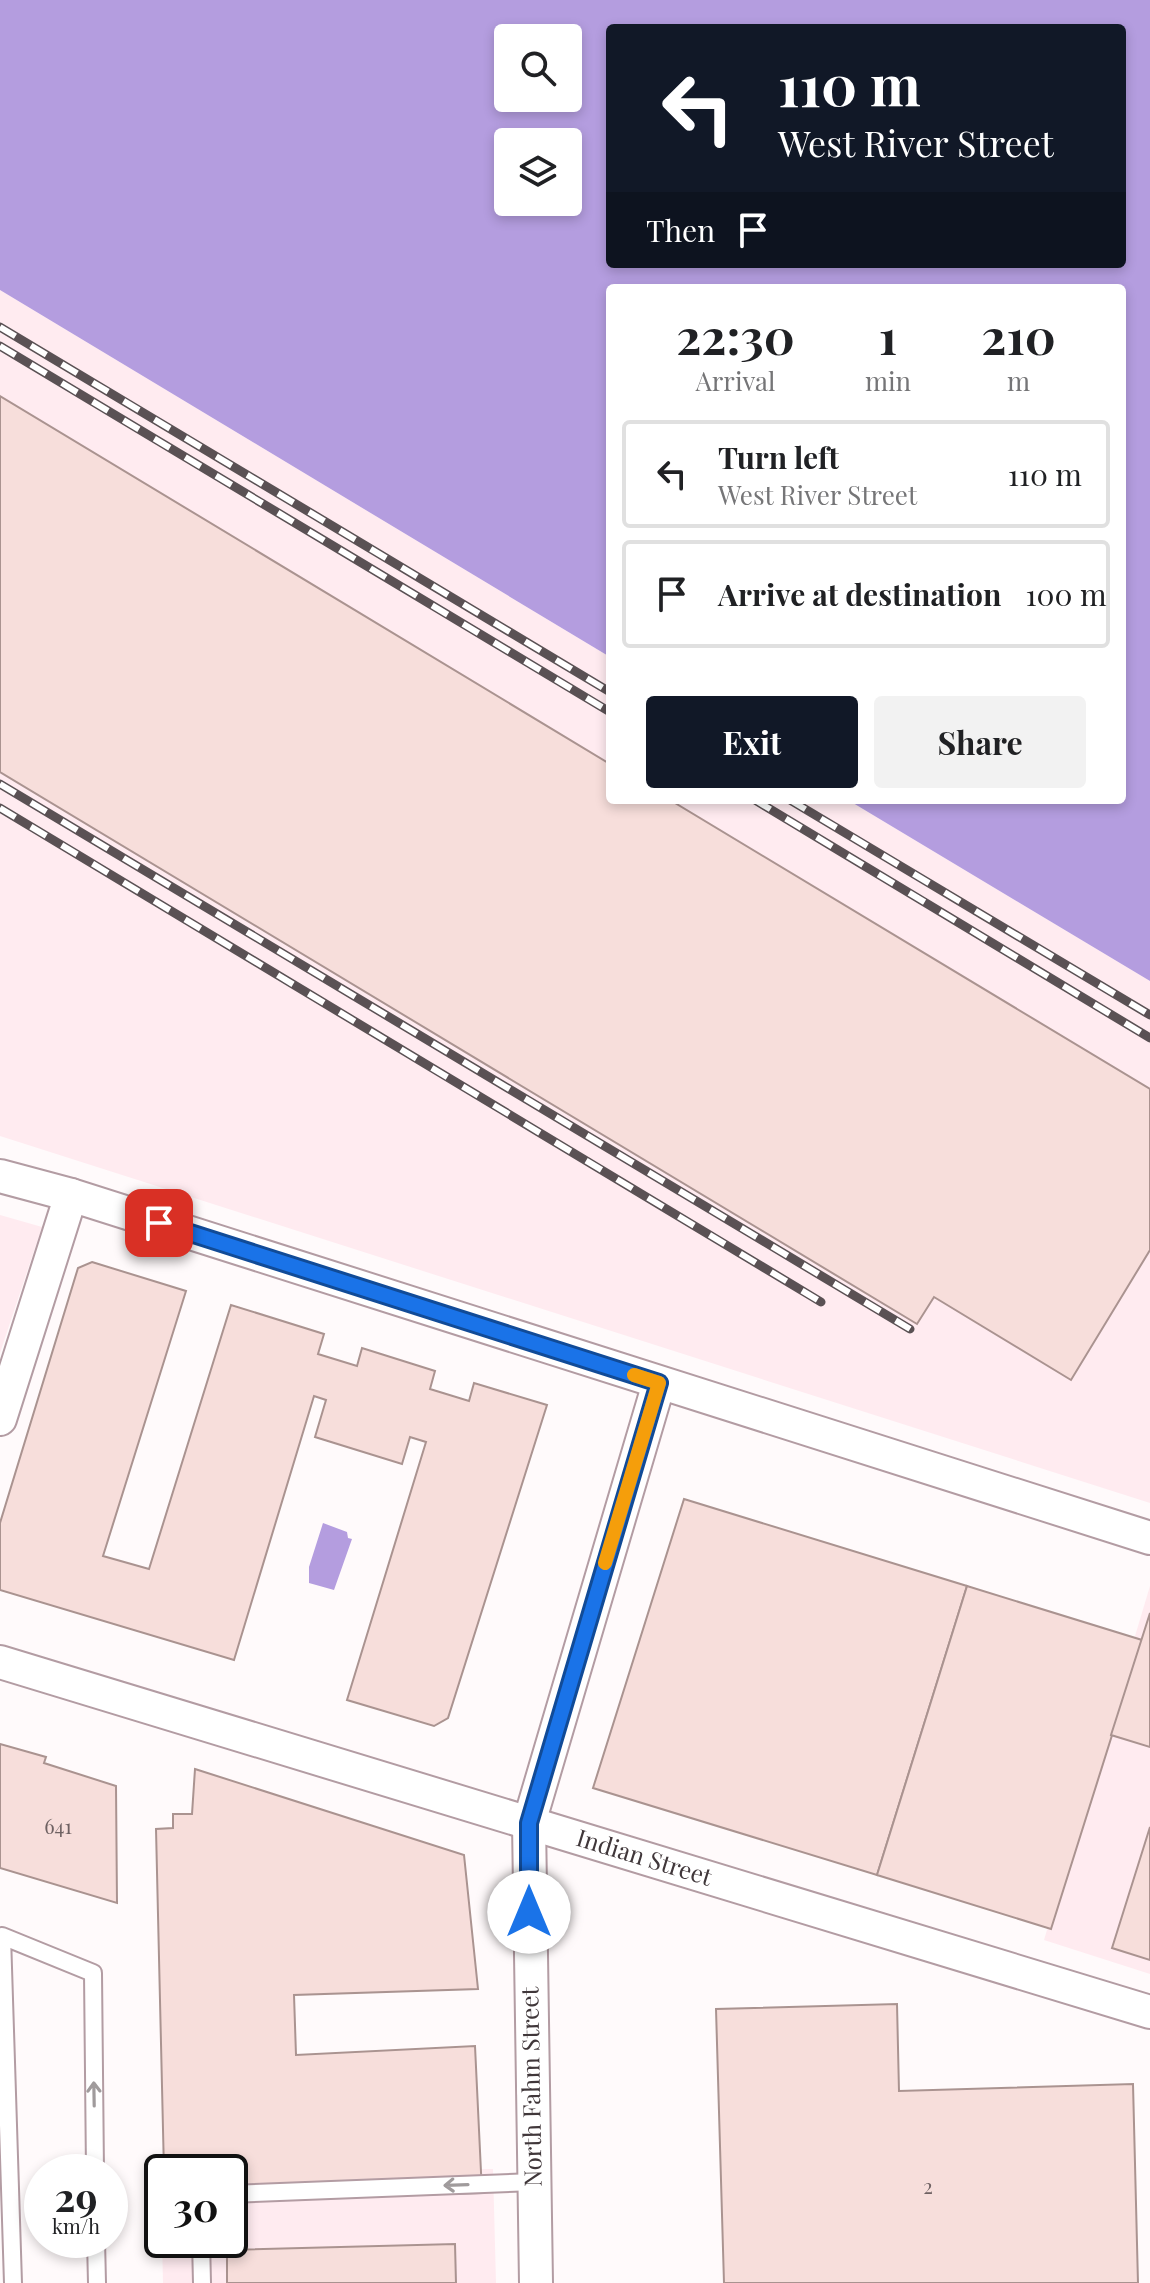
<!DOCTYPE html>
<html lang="en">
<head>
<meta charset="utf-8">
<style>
	:root { --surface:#fff; --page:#f2f2f2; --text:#202124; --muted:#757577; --line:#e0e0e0; --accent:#111827 }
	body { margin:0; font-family:"Playfair Display",serif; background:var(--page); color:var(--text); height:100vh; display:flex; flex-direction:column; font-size:30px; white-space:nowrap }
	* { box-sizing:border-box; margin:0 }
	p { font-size:26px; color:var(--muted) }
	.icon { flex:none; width:44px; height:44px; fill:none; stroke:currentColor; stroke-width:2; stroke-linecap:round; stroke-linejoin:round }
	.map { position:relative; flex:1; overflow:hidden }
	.sheet { position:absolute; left:606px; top:284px; width:520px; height:520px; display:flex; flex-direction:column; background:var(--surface); border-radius:8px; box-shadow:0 4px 12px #0003 }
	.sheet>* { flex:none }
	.banner { position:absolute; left:606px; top:24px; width:520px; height:244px; border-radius:8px; box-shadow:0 4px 12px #0003; background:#111827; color:#fff; overflow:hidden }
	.controls { position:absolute; left:494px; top:24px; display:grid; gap:16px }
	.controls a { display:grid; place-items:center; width:88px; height:88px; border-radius:8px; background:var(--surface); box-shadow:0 4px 12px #0003; font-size:40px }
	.speed { position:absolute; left:24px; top:2154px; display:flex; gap:16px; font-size:40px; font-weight:700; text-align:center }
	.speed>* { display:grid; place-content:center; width:104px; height:104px; border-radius:50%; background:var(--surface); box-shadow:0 4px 12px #0003; line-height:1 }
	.speed small { font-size:20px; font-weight:400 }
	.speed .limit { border:4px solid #111; border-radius:12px; background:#fff; color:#111 }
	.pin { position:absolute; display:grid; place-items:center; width:68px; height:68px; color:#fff; margin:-34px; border-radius:16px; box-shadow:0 4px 12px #0006 }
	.me { position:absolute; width:88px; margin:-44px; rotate:0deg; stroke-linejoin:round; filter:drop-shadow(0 0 6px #0008) }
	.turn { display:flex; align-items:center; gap:28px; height:168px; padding:0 40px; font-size:36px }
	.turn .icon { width:104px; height:104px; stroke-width:2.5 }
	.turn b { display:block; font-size:56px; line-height:68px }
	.then { display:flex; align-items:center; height:76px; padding:0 40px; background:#0003; gap:16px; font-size:30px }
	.eta { display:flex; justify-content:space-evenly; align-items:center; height:136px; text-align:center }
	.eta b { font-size:48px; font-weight:700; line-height:56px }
	.primary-button { display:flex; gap:16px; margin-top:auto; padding:16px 40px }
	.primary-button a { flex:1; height:92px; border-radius:8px; background:var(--accent); color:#fff; font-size:32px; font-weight:700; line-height:92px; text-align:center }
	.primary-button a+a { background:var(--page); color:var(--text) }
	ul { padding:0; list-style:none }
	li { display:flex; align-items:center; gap:24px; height:108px; margin:0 16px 12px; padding:0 24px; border:4px solid var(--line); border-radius:8px }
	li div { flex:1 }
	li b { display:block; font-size:30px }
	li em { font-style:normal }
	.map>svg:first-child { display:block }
	.built { fill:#ffebf0 }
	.water { fill:#b49ddf; fill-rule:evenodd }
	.building { fill:#f7dedb; stroke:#aa9390; stroke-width:2 }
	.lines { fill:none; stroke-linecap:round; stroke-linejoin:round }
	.service-casing { stroke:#b39ca3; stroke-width:20 }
	.minor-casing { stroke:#b39ca3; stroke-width:36 }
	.service { stroke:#fff; stroke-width:16 }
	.minor { stroke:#fff; stroke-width:32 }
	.rail-casing { stroke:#5a5154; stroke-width:9 }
	.rail { stroke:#fff; stroke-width:6; stroke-dasharray:18; stroke-linecap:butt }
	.oneway { stroke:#a09b9c }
	.route-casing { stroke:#114b97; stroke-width:20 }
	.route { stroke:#1a73e8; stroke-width:14 }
	.slow { stroke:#f59e0b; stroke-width:14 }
	.labels { text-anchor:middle; stroke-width:8; stroke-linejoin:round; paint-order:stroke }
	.number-label { font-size:20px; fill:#6e6162 }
	.street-label { font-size:24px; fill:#40373a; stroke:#fff }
</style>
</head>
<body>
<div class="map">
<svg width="1150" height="2283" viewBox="0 0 1150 2283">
	<rect width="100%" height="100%" fill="#fffafb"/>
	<g class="built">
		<path d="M0,290L610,657V800H848L1150,981V1503L0,1136Z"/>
		<path d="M0,1215L42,1227L0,1353Z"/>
		<path d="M1150,1586V1974L1044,1940Z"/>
		<path d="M493,2169L496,2283H163L162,2240H230V2172H162V2215L161,2172Z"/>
	</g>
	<g class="water">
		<path d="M0,0H1150V981L848,800H1122V288H610V657L0,290ZM610,28H1122V264H610ZM508,38H568V98H508ZM508,142H568V202H508Z"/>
		<path d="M323,1523L347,1532L348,1538L352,1539L334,1590L309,1583V1567Z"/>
	</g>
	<g class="building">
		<path d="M0,396L610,764V800H670L1150,1089V1250L1071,1380L934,1297L917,1324L0,772Z"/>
		<path d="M92,1262L186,1291L103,1556L149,1569L231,1305L324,1334L318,1354L357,1366L362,1348L435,1371L430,1389L469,1401L474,1383L547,1405L448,1718L434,1726L347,1700L426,1442L410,1437L402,1464L315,1437L326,1400L314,1396L234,1660L0,1590V1523L78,1268Z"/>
		<path d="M684,1499L967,1586L877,1875L593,1788Z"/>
		<path d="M967,1586L1142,1640L1051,1929L877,1875Z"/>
		<path d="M1150,1613V1747L1111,1735Z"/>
		<path d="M0,1744L46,1757L44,1763L116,1786L117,1903L0,1868Z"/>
		<path d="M195,1769L464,1855L478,1989L294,1995L296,2055L475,2046L482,2193L230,2199V2172H164L156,1829L173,1828V1814H192Z"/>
		<path d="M1150,1827V1960L1112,1948Z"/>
		<path d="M897,2004L899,2091L1133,2084L1138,2283H724L716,2009Z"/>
		<path d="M455,2244L456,2283H227V2250Z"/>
	</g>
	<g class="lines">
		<defs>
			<g id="service">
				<path d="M230,2194L534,2182"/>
				<path d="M96,2240L97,2283"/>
				<path d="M201,2240L202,2283"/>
				<path d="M13,2283L2,1936L93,1973L95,2172"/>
			</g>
			<g id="minor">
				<path d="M0,1176L71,1195L1150,1538"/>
				<path d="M0,1419L71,1195"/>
				<path d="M0,1662L1150,2012"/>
				<path d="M536,2283L529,1823L659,1383"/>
			</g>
		</defs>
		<use href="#service" class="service-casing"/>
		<use href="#minor" class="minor-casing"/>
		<use href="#service" class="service"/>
		<use href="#minor" class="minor"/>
		<defs>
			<g id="rail">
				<path d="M0,327L610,692"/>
				<path d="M0,346L610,712"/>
				<path d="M0,784L910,1329"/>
				<path d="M755,800L1150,1038"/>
				<path d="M790,800L1150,1015"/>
				<path d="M0,808L821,1302"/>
			</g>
		</defs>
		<use href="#rail" class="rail-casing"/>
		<use href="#rail" class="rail"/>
	</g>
	<defs><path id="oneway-shaft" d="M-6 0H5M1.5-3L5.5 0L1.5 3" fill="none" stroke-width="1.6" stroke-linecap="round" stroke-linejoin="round" transform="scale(2)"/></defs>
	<g class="oneway">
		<use href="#oneway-shaft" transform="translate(94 2094) rotate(-91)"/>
		<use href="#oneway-shaft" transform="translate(456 2185) rotate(178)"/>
	</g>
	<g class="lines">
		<defs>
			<path id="route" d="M159,1223L659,1383L529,1823V1912"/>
		</defs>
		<use href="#route" class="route-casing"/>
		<use href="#route" class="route"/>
		<path class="slow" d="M605,1563L659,1383L634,1375"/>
	</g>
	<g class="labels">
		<g class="number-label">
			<text x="58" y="1834">641</text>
			<text x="928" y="2194">2</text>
		</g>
		<g class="street-label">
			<text transform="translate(644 1858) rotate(17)" y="8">Indian Street</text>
			<text transform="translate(532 2087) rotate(-91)" y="8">North Fahm Street</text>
		</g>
	</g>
</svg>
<div class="controls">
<a><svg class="icon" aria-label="search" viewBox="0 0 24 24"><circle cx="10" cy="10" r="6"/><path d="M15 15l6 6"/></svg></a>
<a><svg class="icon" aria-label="layers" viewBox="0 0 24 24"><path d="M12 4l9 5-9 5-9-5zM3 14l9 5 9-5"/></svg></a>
</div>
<div class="speed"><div>29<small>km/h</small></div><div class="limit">30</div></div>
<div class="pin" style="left:159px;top:1223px;background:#d93025"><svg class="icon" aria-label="arrive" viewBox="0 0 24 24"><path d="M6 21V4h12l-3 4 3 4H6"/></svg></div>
<svg class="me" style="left:529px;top:1912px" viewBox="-20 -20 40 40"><circle r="19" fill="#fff"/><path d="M0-13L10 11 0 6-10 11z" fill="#1a73e8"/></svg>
<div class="banner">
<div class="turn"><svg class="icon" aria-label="left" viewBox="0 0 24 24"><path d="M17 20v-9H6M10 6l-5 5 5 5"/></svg><div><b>110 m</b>West River Street</div></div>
<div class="then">Then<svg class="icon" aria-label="arrive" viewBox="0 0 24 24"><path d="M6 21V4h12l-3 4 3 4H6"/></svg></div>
</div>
<section class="sheet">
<div class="eta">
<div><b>22:30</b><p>Arrival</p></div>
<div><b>1</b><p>min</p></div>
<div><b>210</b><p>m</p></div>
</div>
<ul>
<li><svg class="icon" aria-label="left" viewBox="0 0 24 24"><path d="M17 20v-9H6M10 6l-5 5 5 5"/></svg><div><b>Turn left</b><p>West River Street</p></div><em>110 m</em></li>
<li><svg class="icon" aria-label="arrive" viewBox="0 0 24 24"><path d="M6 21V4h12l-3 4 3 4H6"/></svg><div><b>Arrive at destination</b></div><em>100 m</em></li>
</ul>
<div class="primary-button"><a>Exit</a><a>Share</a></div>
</section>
</div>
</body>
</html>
